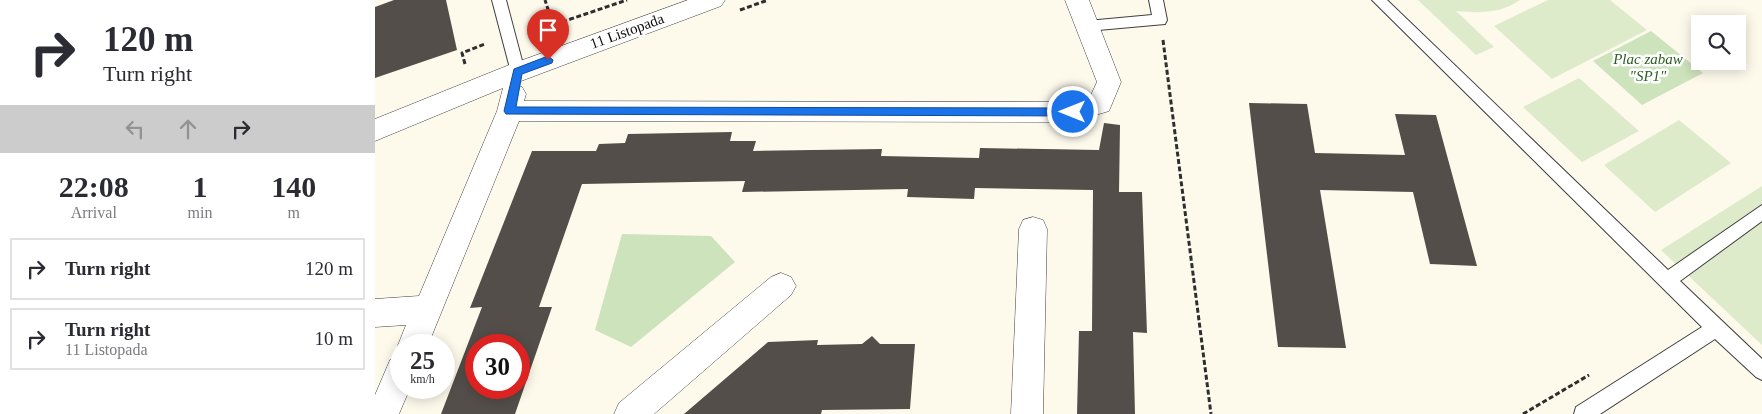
<!DOCTYPE html>
<html lang="en">
<head>
<meta charset="utf-8">
<style>
	:root { --surface:#fff; --page:#f7f7f7; --text:#2b2b33; --muted:#7c7c81; --line:#e1e1e2 }
	body { margin:0; font-family:"Times New Roman",serif; background:var(--page); color:var(--text); height:100vh; display:flex; flex-direction:column; font-size:19px; white-space:nowrap }
	* { box-sizing:border-box; margin:0 }
	p { font-size:16px; color:var(--muted) }
	.icon { flex:none; width:28px; height:28px; fill:none; stroke:currentColor; stroke-width:2; stroke-linecap:round; stroke-linejoin:round }
	.map { position:relative; flex:1; overflow:hidden }
	.panel { display:flex; flex-direction:column; background:var(--surface); width:375px }
	.panel>* { flex:none }
	.banner { background:#fff; color:var(--text); overflow:hidden }
	.buttons { position:absolute; left:1316px; top:15px; display:grid; gap:10px }
	.buttons a { display:grid; place-items:center; width:55px; height:55px; border-radius:0px; background:var(--surface); box-shadow:0 2px 12px #0003; font-size:25px }
	.speed { position:absolute; left:15px; top:334px; display:flex; gap:10px; font-size:25px; font-weight:700; text-align:center }
	.speed>* { display:grid; place-content:center; width:65px; height:65px; border-radius:50%; background:var(--surface); box-shadow:0 2px 12px #0003; line-height:1 }
	.speed small { font-size:12px; font-weight:400 }
	.speed .limit { border:8px solid #d22; background:#fff; color:#111 }
	.pin { position:absolute; display:grid; place-items:center; width:42px; height:42px; color:#fff; margin:-51px -21px; border-radius:50% 50% 50% 0; rotate:-45deg; box-shadow:0 0 5px #0007 }
	.pin .icon { rotate:45deg }
	.me { position:absolute; width:55px; margin:-28px; rotate:270deg; stroke-linejoin:round; filter:drop-shadow(0 0 4px #0008) }
	.turn { display:flex; align-items:center; gap:18px; height:105px; padding:0 20px; font-size:22px }
	.turn .icon { width:65px; height:65px; stroke-width:2.5 }
	.turn b { display:block; font-size:35px; line-height:42px }
	.lanes { display:flex; align-items:center; height:48px; padding:0 20px; background:#0003; justify-content:center; gap:25px; direction:ltr }
	.lanes .off { opacity:.35 }
	.eta { display:flex; justify-content:space-evenly; align-items:center; height:85px; text-align:center }
	.eta b { font-size:30px; font-weight:700; line-height:35px }
	ul { padding:0; list-style:none }
	li { display:flex; align-items:center; gap:15px; height:62px; margin:0 10px 8px; padding:0 10px; border:2px solid var(--line); border-radius:0px }
	li div { flex:1 }
	li b { display:block; font-size:19px }
	li em { font-style:normal }
	main { display:flex; flex:1; min-height:0 }
	.map>svg:first-child { display:block }
	.green { fill:#cde3bb }
	.pitch { fill:#deebcb }
	.building { fill:#534e49; fill-rule:evenodd }
	.lines { fill:none; stroke-linecap:round; stroke-linejoin:round }
	.lane-casing { stroke:#3f3f3f; stroke-width:2 }
	.street-casing { stroke:#3f3f3f; stroke-width:1 }
	.path { stroke:#2e2e2e; stroke-width:3; stroke-dasharray:5 2.5; stroke-linecap:butt }
	.lane { fill:#fff; fill-rule:evenodd }
	.street { fill:#fff; fill-rule:evenodd }
	.route { fill:#1a73e8; stroke:#114b97 }
	.labels { text-anchor:middle; stroke-width:5; stroke-linejoin:round; paint-order:stroke }
	.street-label { font-size:15px; fill:#0c0c0c; stroke:#fff }
	.park-label { font-size:15px; font-style:italic; fill:#2c5b24; stroke:#fff }
</style>
</head>
<body>
<main>
<section class="panel">
<div class="banner">
<div class="turn"><svg class="icon" aria-label="right" viewBox="0 0 24 24"><path d="M7 20v-9h11M14 6l5 5-5 5"/></svg><div><b>120 m</b>Turn right</div></div>
<div class="lanes"><svg class="icon off" aria-label="left" viewBox="0 0 24 24"><path d="M17 20v-9H6M10 6l-5 5 5 5"/></svg><svg class="icon off" aria-label="ahead" viewBox="0 0 24 24"><path d="M12 20V5M6 11l6-6 6 6"/></svg><svg class="icon" aria-label="right" viewBox="0 0 24 24"><path d="M7 20v-9h11M14 6l5 5-5 5"/></svg></div>
</div>
<div class="eta">
<div><b>22:08</b><p>Arrival</p></div>
<div><b>1</b><p>min</p></div>
<div><b>140</b><p>m</p></div>
</div>
<ul>
<li><svg class="icon" aria-label="right" viewBox="0 0 24 24"><path d="M7 20v-9h11M14 6l5 5-5 5"/></svg><div><b>Turn right</b></div><em>120 m</em></li>
<li><svg class="icon" aria-label="right" viewBox="0 0 24 24"><path d="M7 20v-9h11M14 6l5 5-5 5"/></svg><div><b>Turn right</b><p>11 Listopada</p></div><em>10 m</em></li>
</ul>
</section>
<div class="map">
<svg width="1387" height="414" viewBox="0 0 1387 414">
	<rect width="100%" height="100%" fill="#fdfaec"/>
	<g class="green">
		<path d="M1276,31L1328,73L1267,105L1218,61Z"/>
		<path d="M247,234L336,236L360,262L256,347L220,330Z"/>
	</g>
	<g class="pitch">
		<path d="M1043,0H1145C1125,14 1104,13 1081,11L1119,47L1101,55Z"/>
		<path d="M1173,0H1235L1272,30L1177,79L1119,26Z"/>
		<path d="M1204,78L1264,131L1207,162L1148,107Z"/>
		<path d="M1304,120L1356,163L1280,212L1229,165Z"/>
		<path d="M1387,186V345L1286,250Z"/>
	</g>
	<g class="building">
		<path d="M19,0H71L82,50L0,78V7Z"/>
		<path d="M874,103L932,104L940,153L1030,155L1020,114L1061,115L1102,266L1055,264L1038,192L945,190L971,348L903,347Z"/>
		<path d="M729,123L745,125L744,192H767L772,333L758,332L760,414H702L704,331H717L718,190L600,188L599,199L532,197L533,189L367,192L370,181L207,184L164,307H177L140,414H66L107,307L95,308L157,151H221L224,144L250,143L253,134L357,132L355,141H381L378,151L507,149L506,156L604,158L605,148L724,150ZM101,345H144V388H101Z"/>
		<path d="M497,336L505,344H540L535,409L447,410L446,414H309L393,342L443,340L442,345L487,344Z"/>
	</g>
	<g class="lines">
		<defs>
			<g id="lane">
				<path d="M117,0H131L150,72L148,76H138L136,72Z"/>
				<path d="M774,0H788L792,20L790,24L712,31L705,26L712,21L777,15Z"/>
				<path d="M997,0H1012L1293,270L1387,205V221L1305,281L1387,359V380L1381,377L1340,339L1225,414H1199L1201,407L1327,327Z"/>
			</g>
			<g id="street">
				<path d="M313,0H350L346,6L138,84L147,87L151,94L149,101L698,102L715,97L722,82L690,0H714L746,82L734,111L698,122L144,121L53,345H26V353L23,345L31,325L0,327V299L44,296L122,111L128,88L0,141V119L134,65Z"/>
				<path d="M658,217L668,220L672,229L668,414H636L644,229L648,220Z"/>
				<path d="M406,273L416,277L421,286L416,295L279,414H239L244,403L396,277Z"/>
				<path d="M26,356V388H35L24,414H0V395L15,360Z"/>
			</g>
		</defs>
		<use href="#lane" class="lane-casing"/>
		<use href="#street" class="street-casing"/>
		<g class="path">
			<path d="M365,10L393,0"/>
			<path d="M156,27L164,24L178,25L170,0"/>
			<path d="M180,30L178,25L252,0"/>
			<path d="M788,40L836,414"/>
			<path d="M90,64L87,53L110,44"/>
			<path d="M1148,414L1214,375"/>
		</g>
		<use href="#lane" class="lane"/>
		<use href="#street" class="street"/>
	</g>
	<path class="route" d="M173,56L178,60L177,63L147,74L141,107L698,108L703,112L698,116L131,114L129,111L139,69Z"/>
	<g class="labels">
		<g class="street-label">
			<text transform="translate(252 31) rotate(-20)" y="5">11 Listopada</text>
		</g>
		<g class="park-label">
			<text x="1273" y="64">Plac zabaw<tspan x="1273" dy="17">"SP1"</tspan></text>
		</g>
	</g>
</svg>
<div class="buttons">
<a><svg class="icon" aria-label="search" viewBox="0 0 24 24"><circle cx="10" cy="10" r="6"/><path d="M15 15l6 6"/></svg></a>
</div>
<div class="speed"><div>25<small>km/h</small></div><div class="limit">30</div></div>
<div class="pin" style="left:173px;top:60px;background:#d93025"><svg class="icon" aria-label="arrive" viewBox="0 0 24 24"><path d="M6 21V4h12l-3 4 3 4H6"/></svg></div>
<svg class="me" style="left:698px;top:112px" viewBox="-20 -20 40 40"><circle r="17" fill="#1a73e8" stroke="#fff" stroke-width="3"/><path d="M0-11L8 9 0 5-8 9z" fill="#fff"/></svg>
</div>
</main>
</body>
</html>
